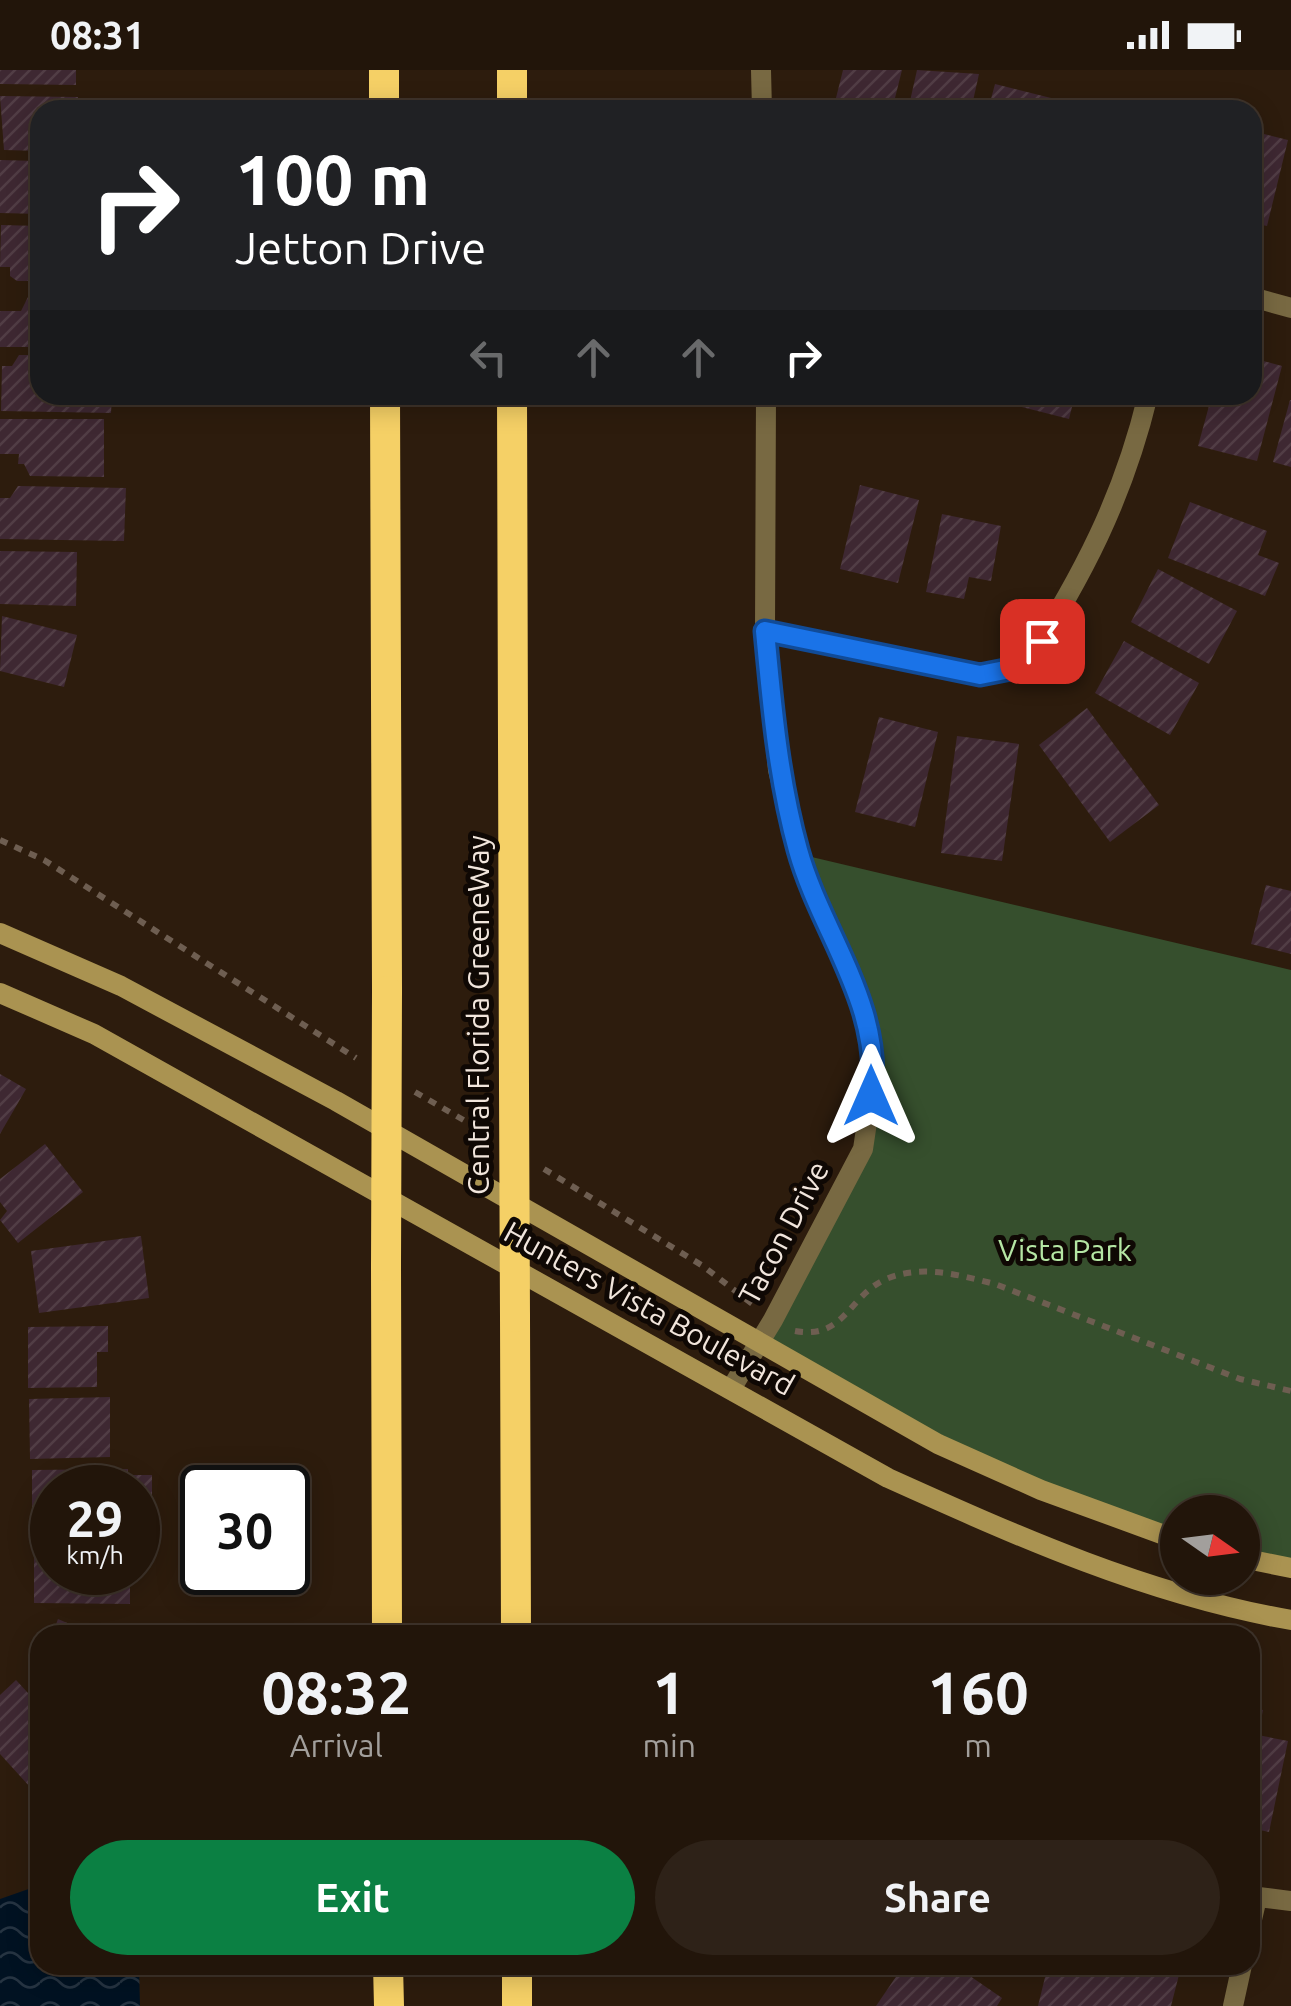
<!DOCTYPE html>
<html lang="en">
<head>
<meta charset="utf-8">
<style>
	:root { --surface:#22150a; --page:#2e2218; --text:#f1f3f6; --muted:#a29f9c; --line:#3f342b; --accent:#0b8043 }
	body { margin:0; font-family:Ubuntu,sans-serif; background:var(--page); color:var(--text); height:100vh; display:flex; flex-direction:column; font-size:38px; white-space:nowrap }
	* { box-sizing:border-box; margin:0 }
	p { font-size:32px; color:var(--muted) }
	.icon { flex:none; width:55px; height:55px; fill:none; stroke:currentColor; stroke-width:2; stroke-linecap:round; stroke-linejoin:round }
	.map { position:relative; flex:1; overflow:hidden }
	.details { position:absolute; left:30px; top:1555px; width:1230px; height:350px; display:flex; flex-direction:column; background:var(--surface); border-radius:30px; box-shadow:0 5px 25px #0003,0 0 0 2px var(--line) }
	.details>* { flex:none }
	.hud { position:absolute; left:30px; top:30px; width:1232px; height:305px; border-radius:30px; box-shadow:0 5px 25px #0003,0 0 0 2px var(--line); background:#202124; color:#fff; overflow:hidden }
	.needle { width:65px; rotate:104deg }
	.fabs { position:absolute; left:1160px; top:1425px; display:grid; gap:20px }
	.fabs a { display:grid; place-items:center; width:100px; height:100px; border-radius:50%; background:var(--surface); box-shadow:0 5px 25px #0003,0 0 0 2px var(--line); font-size:50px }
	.speed { position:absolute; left:30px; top:1395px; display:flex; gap:20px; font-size:50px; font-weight:700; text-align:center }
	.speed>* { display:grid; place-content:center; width:130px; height:130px; border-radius:50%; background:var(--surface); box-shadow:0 5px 25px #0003,0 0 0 2px var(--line); line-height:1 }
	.speed small { font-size:25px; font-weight:400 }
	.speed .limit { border:5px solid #111; border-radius:15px; background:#fff; color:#111 }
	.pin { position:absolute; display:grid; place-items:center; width:85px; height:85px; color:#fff; margin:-42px; border-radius:20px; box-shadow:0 5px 15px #0006 }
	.me { position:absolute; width:110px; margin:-55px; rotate:0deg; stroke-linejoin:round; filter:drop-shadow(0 0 8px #0008) }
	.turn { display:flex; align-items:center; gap:35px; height:210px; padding:0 40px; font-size:45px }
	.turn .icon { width:130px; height:130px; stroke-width:2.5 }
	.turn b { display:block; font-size:70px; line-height:85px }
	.lanes { display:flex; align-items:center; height:95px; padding:0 40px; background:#0003; justify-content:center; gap:50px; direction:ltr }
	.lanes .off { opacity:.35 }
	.eta { display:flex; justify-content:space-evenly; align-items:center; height:170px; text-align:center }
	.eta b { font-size:60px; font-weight:600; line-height:70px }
	.action { display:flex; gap:20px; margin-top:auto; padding:20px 40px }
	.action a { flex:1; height:115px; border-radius:60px; background:var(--accent); color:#fff; font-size:40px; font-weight:600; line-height:115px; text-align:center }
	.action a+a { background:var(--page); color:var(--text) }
	.status { display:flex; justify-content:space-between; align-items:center; height:70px; padding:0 50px; background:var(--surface); direction:ltr }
	.status svg { height:28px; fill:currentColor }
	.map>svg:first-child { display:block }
	.green { fill:#364f2d }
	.water { fill:url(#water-waves) }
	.building { fill:url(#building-hatch) }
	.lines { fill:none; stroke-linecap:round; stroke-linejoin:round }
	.path { stroke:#6e5e51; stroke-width:6; stroke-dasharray:8 8; stroke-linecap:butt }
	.street { stroke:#786942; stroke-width:20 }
	.secondary { stroke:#aa9351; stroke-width:20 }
	.highway { stroke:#f5d066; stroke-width:30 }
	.highway-bridge { stroke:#f5d066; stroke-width:30 }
	.route-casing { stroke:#114b97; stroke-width:25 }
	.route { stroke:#1a73e8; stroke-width:18 }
	.labels { text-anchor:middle; stroke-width:10; stroke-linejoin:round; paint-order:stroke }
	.street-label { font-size:30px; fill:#f1e5dc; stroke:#0f0804 }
	.park-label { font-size:30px; fill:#b5e6a4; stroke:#0f0804 }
</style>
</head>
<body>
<div class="status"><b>08:31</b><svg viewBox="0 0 49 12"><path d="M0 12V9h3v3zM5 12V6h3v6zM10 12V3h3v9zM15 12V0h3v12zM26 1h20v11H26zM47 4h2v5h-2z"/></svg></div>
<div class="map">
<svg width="1291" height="1936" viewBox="0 0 1291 1936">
	<defs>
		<pattern id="water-waves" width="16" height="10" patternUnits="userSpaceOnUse" patternTransform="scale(2.5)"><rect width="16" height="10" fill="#011222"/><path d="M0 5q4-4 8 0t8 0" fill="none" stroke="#263442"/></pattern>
		<pattern id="building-hatch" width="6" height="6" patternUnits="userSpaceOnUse" patternTransform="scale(2.5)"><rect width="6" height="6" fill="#3e2832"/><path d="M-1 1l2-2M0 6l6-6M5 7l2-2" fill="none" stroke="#513d45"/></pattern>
	</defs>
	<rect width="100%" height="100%" fill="#2d1c0d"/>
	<path class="green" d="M799,784L1291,900V1498L1243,1488L1242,1442H1178L1177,1470L938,1374L758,1275L863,1079L875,999Z"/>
	<path class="water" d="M40,1815V1895H139L140,1936H0V1829Z"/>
	<g class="building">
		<path d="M0,0H76V15L0,14Z"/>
		<path d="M843,0H902L892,40H833Z"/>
		<path d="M917,0L979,4L971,40H908Z"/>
		<path d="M995,14L1055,29L1052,40H988Z"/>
		<path d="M0,26L78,27V40H40V81L4,80Z"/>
		<path d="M1252,61L1288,70L1267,156L1252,153Z"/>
		<path d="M0,90L40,91V144L0,143Z"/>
		<path d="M1,155L40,156V211H17L10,206V197H0Z"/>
		<path d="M32,219H40V277H0V241H21Z"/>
		<path d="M19,285H40V325H112L111,343L1,341L2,296H12Z"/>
		<path d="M1252,288L1282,296L1257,391L1198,376L1212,325H1252Z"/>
		<path d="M1012,325H1075L1069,349L1010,334Z"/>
		<path d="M1290,330H1291V397L1273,392Z"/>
		<path d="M0,349H104V407L30,406L24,394H18L19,384H0Z"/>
		<path d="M860,415L919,430L898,513L840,499Z"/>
		<path d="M18,416L126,418L124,471L0,469V428H10Z"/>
		<path d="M1190,432L1267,461L1258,485L1279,493L1265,526L1168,488Z"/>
		<path d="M942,444L1001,456L991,511L969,507L964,529L926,522Z"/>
		<path d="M0,481L77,482L76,536L0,534Z"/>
		<path d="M1158,499L1237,541L1209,594L1131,552Z"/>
		<path d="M2,546L77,565L64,617L0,601Z"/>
		<path d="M1124,571L1199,613L1170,665L1095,623Z"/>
		<path d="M1087,638L1159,735L1110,772L1039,675Z"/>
		<path d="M879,647L938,662L915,757L855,742Z"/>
		<path d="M957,666L1019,674L1002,791L941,783Z"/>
		<path d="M1266,815L1291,821V884L1251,874Z"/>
		<path d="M0,1004L26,1019L0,1064Z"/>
		<path d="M45,1074L83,1122L18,1173L0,1150L7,1141L0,1132V1109Z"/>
		<path d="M141,1166L149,1228L39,1243L31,1181Z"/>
		<path d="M108,1256V1282H97V1317L28,1318V1257Z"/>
		<path d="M110,1327V1387L30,1389L29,1329Z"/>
		<path d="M128,1399V1405H152V1433H138V1418H52V1464H32V1400Z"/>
		<path d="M34,1472H52V1502H130V1534L34,1533Z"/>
		<path d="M58,1549L95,1565H52Z"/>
		<path d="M16,1610L40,1636V1728L0,1684V1625Z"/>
		<path d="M1250,1637L1263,1640L1258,1665L1288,1671L1269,1762L1250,1758Z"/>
		<path d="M904,1895H954L1002,1928L997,1936H876Z"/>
		<path d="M1048,1895L1095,1898L1181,1897L1171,1936H1038Z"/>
	</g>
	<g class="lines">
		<g class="path">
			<path d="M0,770L44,790L356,988"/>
			<path d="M415,1022L486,1063"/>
			<path d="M544,1099L703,1196L755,1236"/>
			<path d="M795,1261C845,1270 848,1226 886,1209C922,1194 959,1205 995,1214L1240,1309L1291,1321"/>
		</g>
		<g class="street">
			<path d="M761,0L762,40"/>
			<path d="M1252,227L1291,238"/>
			<path d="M765,561L980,605L1025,596C1082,507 1123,429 1148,325"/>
			<path d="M731,1319L773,1250L863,1079L875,999L866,945L799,784L778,700L765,561L766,325"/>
			<path d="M1250,1826L1291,1831"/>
			<path d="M1250,1858L1257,1828"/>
			<path d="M1233,1936L1242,1895"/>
		</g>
		<g class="secondary">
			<path d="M0,863L121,916L336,1031L938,1374L1041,1420L1178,1470"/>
			<path d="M0,923L94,964L888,1408C1019,1467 1148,1525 1291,1550"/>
			<path d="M1242,1488L1291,1498"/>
		</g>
		<g class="highway">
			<path d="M384,0V40"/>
			<path d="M512,0V40"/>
			<path d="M385,325L387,921"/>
			<path d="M512,325L514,1017"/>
			<path d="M386,1196L387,1565"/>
			<path d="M515,1247L516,1565"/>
			<path d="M388,1895L389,1936"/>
			<path d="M517,1895V1936"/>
		</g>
		<g class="highway-bridge">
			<path d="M514,1017L515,1247"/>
			<path d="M386,1196L387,921"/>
		</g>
	</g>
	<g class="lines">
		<defs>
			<path id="route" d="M871,1026C884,936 821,863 798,780C778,708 772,635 765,561L980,605L1025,596L1042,571"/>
		</defs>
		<use href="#route" class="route-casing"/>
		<use href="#route" class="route"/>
	</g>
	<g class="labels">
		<g class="street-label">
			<text transform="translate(479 945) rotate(-90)" y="10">Central Florida GreeneWay</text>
			<text transform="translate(784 1163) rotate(-62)" y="10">Tacon Drive</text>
			<text transform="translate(649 1239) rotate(29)" y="10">Hunters Vista Boulevard</text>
		</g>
		<g class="park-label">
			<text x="1065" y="1191">Vista Park</text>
		</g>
	</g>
</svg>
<div class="fabs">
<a><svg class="needle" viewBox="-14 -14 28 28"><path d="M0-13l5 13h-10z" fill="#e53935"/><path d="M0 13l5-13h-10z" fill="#a29f9c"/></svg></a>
</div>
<div class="speed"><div>29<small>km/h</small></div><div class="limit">30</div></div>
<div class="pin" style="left:1042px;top:571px;background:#d93025"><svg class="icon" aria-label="arrive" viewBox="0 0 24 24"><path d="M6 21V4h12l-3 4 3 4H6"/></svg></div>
<svg class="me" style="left:871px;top:1026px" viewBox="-20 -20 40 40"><path d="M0-17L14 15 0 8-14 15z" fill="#1a73e8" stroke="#fff" stroke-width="4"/></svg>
<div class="hud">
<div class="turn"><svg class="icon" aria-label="right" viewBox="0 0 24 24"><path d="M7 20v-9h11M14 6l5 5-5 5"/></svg><div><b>100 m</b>Jetton Drive</div></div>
<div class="lanes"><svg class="icon off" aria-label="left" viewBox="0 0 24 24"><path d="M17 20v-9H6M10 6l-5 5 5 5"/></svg><svg class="icon off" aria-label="ahead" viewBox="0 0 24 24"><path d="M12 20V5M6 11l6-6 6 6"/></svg><svg class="icon off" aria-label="ahead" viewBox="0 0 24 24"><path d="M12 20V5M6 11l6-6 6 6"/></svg><svg class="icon" aria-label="right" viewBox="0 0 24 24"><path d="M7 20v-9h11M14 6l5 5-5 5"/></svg></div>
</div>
<section class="details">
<div class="eta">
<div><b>08:32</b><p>Arrival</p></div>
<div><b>1</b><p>min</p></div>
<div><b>160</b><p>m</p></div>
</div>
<div class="action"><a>Exit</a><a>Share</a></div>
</section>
</div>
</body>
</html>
